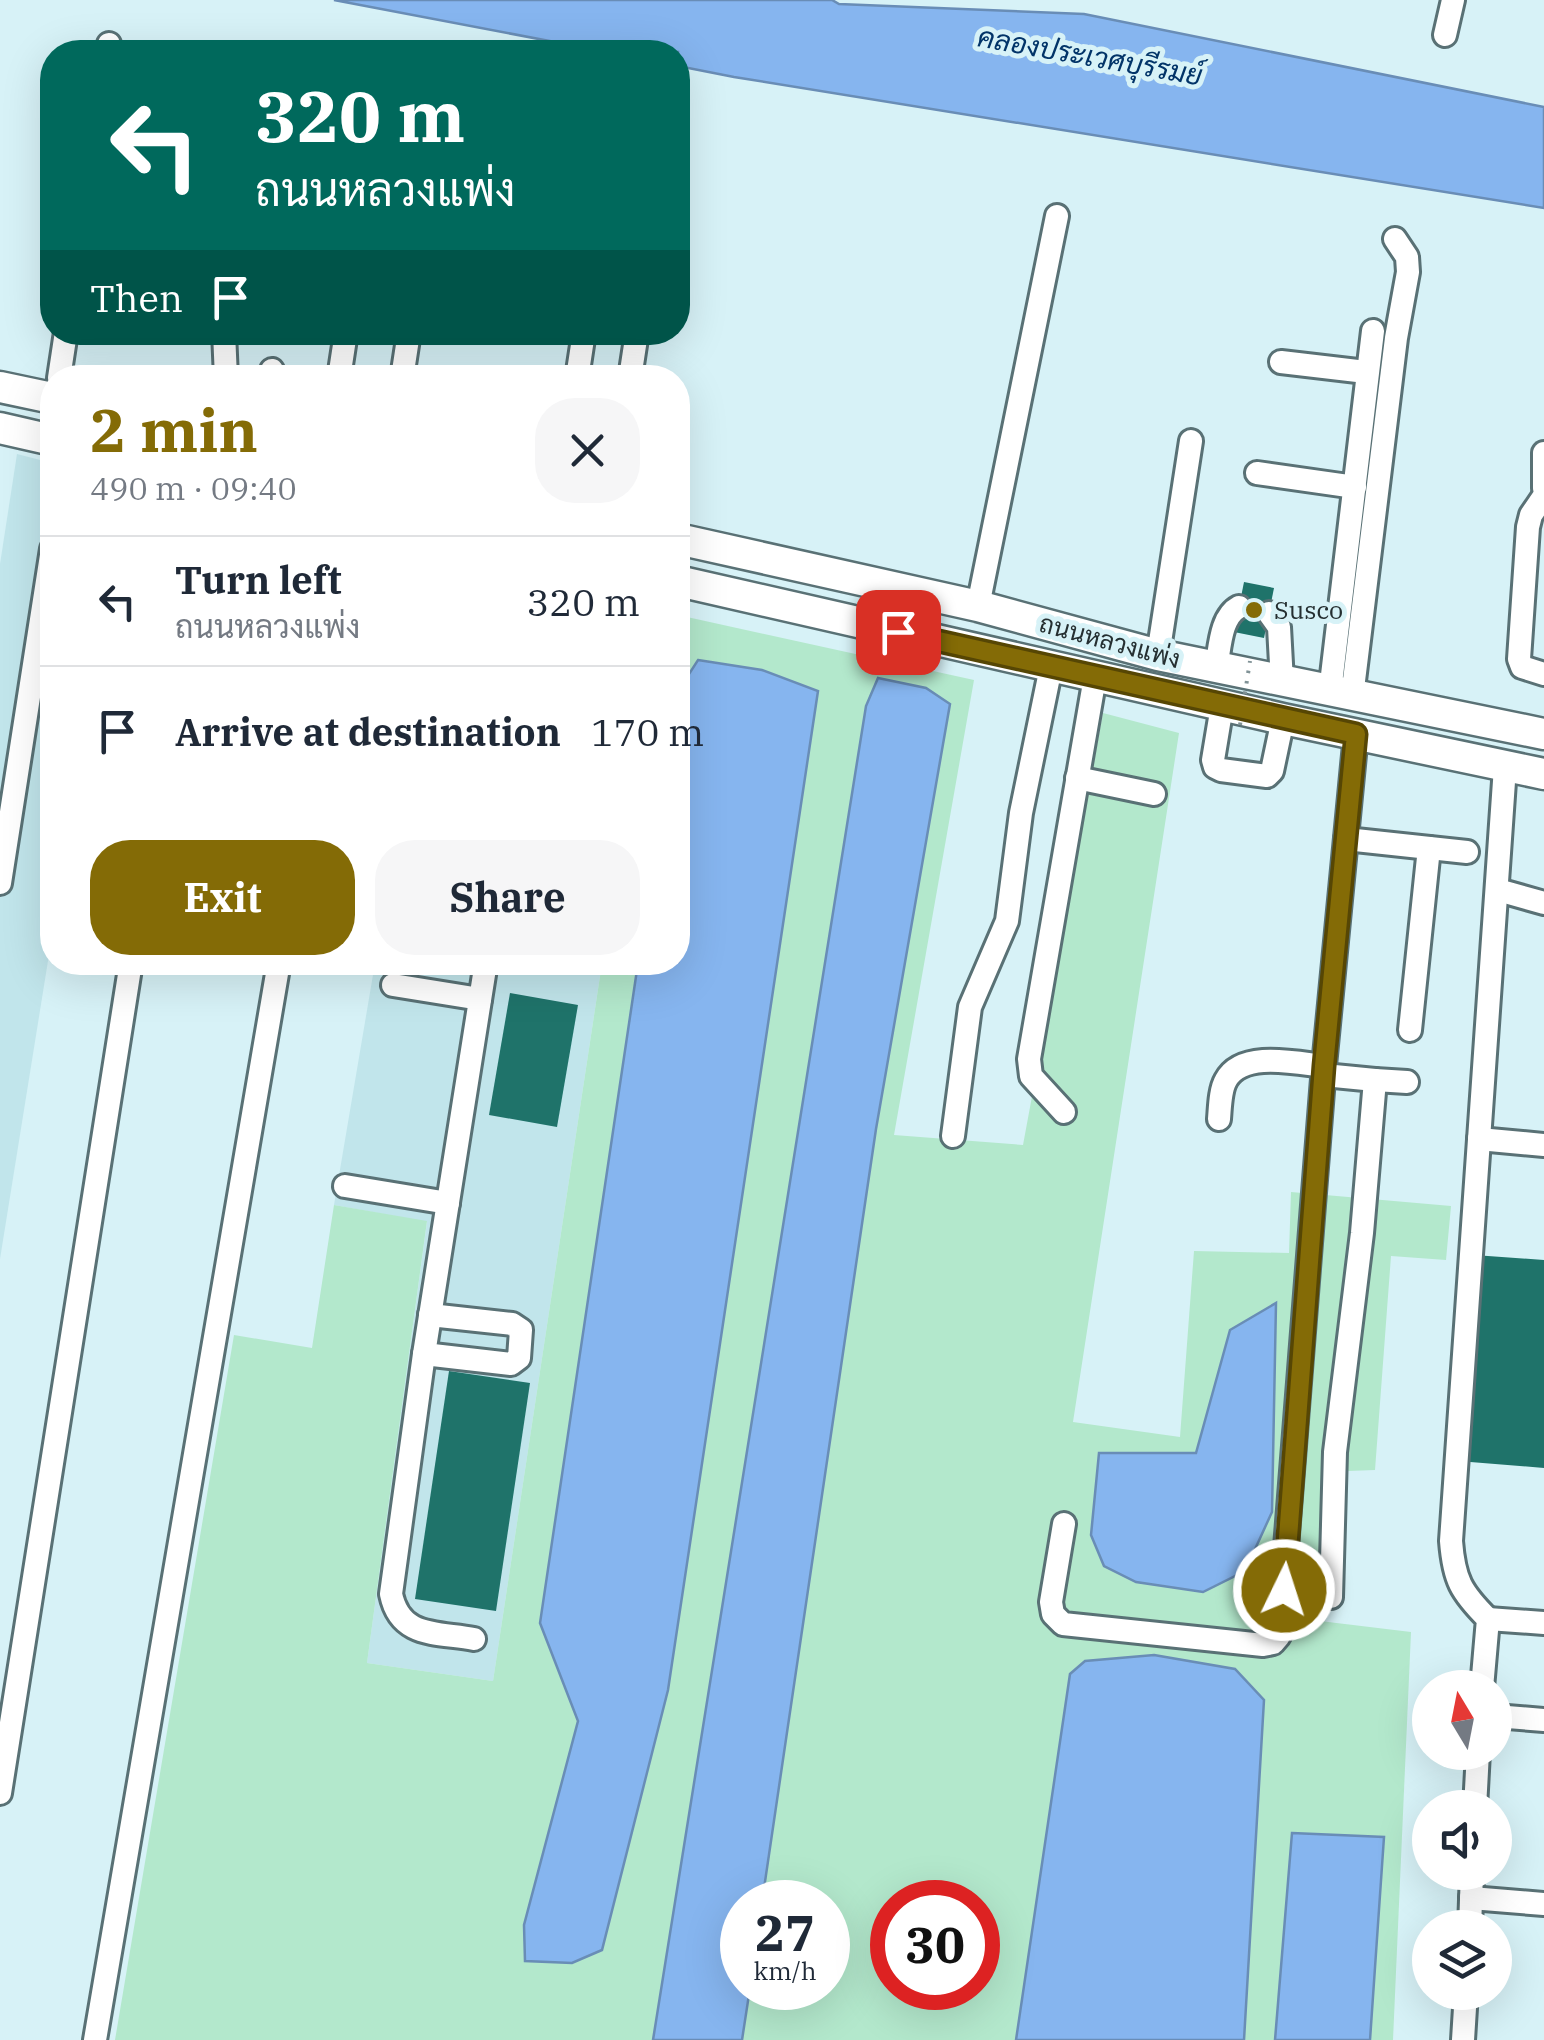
<!DOCTYPE html>
<html lang="en">
<head>
<meta charset="utf-8">
<style>
	:root { --surface:#fff; --page:#f6f6f7; --text:#1f2937; --muted:#747a83; --line:#e0e1e3; --accent:#846b06 }
	body { margin:0; font-family:"IBM Plex Serif",Sarabun,serif; background:var(--page); color:var(--text); height:100vh; display:flex; flex-direction:column; font-size:38px; white-space:nowrap }
	* { box-sizing:border-box; margin:0 }
	p { font-size:32px; color:var(--muted) }
	.icon { flex:none; width:55px; height:55px; fill:none; stroke:currentColor; stroke-width:2; stroke-linecap:round; stroke-linejoin:round }
	.map { position:relative; flex:1; overflow:hidden }
	.panel { position:absolute; left:40px; top:365px; width:650px; height:610px; display:flex; flex-direction:column; background:var(--surface); border-radius:40px; box-shadow:0 10px 40px #0002 }
	.panel>* { flex:none }
	.hud { position:absolute; left:40px; top:40px; width:650px; height:305px; border-radius:40px; box-shadow:0 10px 40px #0002; background:#00695c; color:#fff; overflow:hidden }
	.needle { width:65px; rotate:350deg }
	.fabs { position:absolute; left:1412px; top:1670px; display:grid; gap:20px }
	.fabs a { display:grid; place-items:center; width:100px; height:100px; border-radius:50%; background:var(--surface); box-shadow:0 10px 40px #0002; font-size:50px }
	.speed { position:absolute; left:720px; top:1880px; display:flex; gap:20px; font-size:50px; font-weight:700; text-align:center }
	.speed>* { display:grid; place-content:center; width:130px; height:130px; border-radius:50%; background:var(--surface); box-shadow:0 10px 40px #0002; line-height:1 }
	.speed small { font-size:25px; font-weight:400 }
	.speed .limit { border:15px solid #d22; background:#fff; color:#111 }
	.pin { position:absolute; display:grid; place-items:center; width:85px; height:85px; color:#fff; margin:-42px; border-radius:20px; box-shadow:0 5px 15px #0006 }
	.me { position:absolute; width:110px; margin:-55px; rotate:4deg; stroke-linejoin:round; filter:drop-shadow(0 0 8px #0008) }
	.turn { display:flex; align-items:center; gap:35px; height:210px; padding:0 50px; font-size:45px }
	.turn .icon { width:130px; height:130px; stroke-width:2.5 }
	.turn b { display:block; font-size:70px; line-height:85px }
	.then { display:flex; align-items:center; height:95px; padding:0 50px; background:#0003; gap:20px; font-size:38px }
	.round { display:grid; place-items:center; flex:none; width:105px; height:105px; border-radius:40px; background:var(--page) }
	.head { display:flex; align-items:center; justify-content:space-between; height:170px; padding:0 50px }
	h1 { font-size:60px; font-weight:700; line-height:75px; color:var(--accent) }
	.button { display:flex; gap:20px; margin-top:auto; padding:20px 50px }
	.button a { flex:1; height:115px; border-radius:40px; background:var(--accent); color:#fff; font-size:40px; font-weight:700; line-height:115px; text-align:center }
	.button a+a { background:var(--page); color:var(--text) }
	ul { padding:0; list-style:none }
	li { display:flex; align-items:center; gap:30px; height:130px; padding:0 50px; border-top:2px solid var(--line) }
	li div { flex:1 }
	li b { display:block; font-size:38px }
	li em { font-style:normal }
	.map>svg:first-child { display:block }
	.built { fill:#c1e5eb }
	.green { fill:#b3e8cc; fill-rule:evenodd }
	.water { fill:#86b5ef; stroke:#698db6; stroke-width:2.5 }
	.building { fill:#1f736a }
	.lines { fill:none; stroke-linecap:round; stroke-linejoin:round }
	.minor-casing { stroke:#597175; stroke-width:28 }
	.major-casing { stroke:#597175; stroke-width:35 }
	.minor { stroke:#fff; stroke-width:22 }
	.major { stroke:#fff; stroke-width:30 }
	.path-bridge { stroke:#809296; stroke-width:4; stroke-dasharray:2.5 8; stroke-linecap:butt }
	.route-casing { stroke:#564604; stroke-width:25 }
	.route { stroke:#846b06; stroke-width:18 }
	.poi-dot { fill:#846b06; stroke:#d7f2f7; stroke-width:4 }
	.labels { text-anchor:middle; stroke-width:10; stroke-linejoin:round; paint-order:stroke }
	.poi-label { font-size:25px; fill:#252f31; stroke:#d7f2f7; text-anchor:start }
	.street-label { font-size:25px; fill:#252f31; stroke:#d7f2f7 }
	.water-label { font-size:28px; font-style:italic; fill:#023468; stroke:#d7f2f7 }
</style>
</head>
<body>
<div class="map">
<svg width="1544" height="2040" viewBox="0 0 1544 2040">
	<rect width="100%" height="100%" fill="#d7f2f7"/>
	<g class="built">
		<path d="M17,454L52,463V936L0,1259V564Z"/>
		<path d="M375,963H602L493,1681L367,1663L427,1222L334,1205Z"/>
	</g>
	<path class="green" d="M678,615L974,680L894,1135L1023,1145L1103,713L1179,733L1073,1422L1180,1437L1194,1251L1289,1253L1291,1192L1451,1206L1446,1260L1391,1256L1375,1470L1348,1471L1320,1621L1411,1632L1393,2040H115L234,1335L312,1348L334,1205L427,1221L367,1663L493,1681L602,963L678,962ZM742,1902H828V1988H742ZM892,1902H978V1988H892Z"/>
	<g class="water">
		<path d="M334,0H832L839,4L1084,14L1544,107V208L734,77L678,66V52H607Z"/>
		<path d="M698,660L762,670L818,691L668,1690L602,1950L572,1963L525,1961L524,1925L578,1721L540,1623L638,963L678,962V691Z"/>
		<path d="M878,678L926,688L950,704L876,1129L762,1902H742V1988H750L742,2040H653L866,706Z"/>
		<path d="M1276,1303L1272,1512L1245,1571L1203,1592L1136,1582L1104,1566L1091,1535L1099,1453H1196L1230,1330Z"/>
		<path d="M1154,1655L1235,1669L1264,1700L1244,2040H1016L1070,1674L1085,1661Z"/>
		<path d="M1292,1833L1384,1837L1370,2040H1275Z"/>
	</g>
	<g class="building">
		<path d="M1244,582L1274,588L1264,638L1234,632Z"/>
		<path d="M510,993L578,1005L557,1127L489,1115Z"/>
		<path d="M1474,1255L1544,1260V1468L1458,1461Z"/>
		<path d="M449,1371L530,1383L496,1611L415,1599Z"/>
	</g>
	<g class="lines">
		<defs>
			<g id="minor">
				<path d="M1445,35L1453,0"/>
				<path d="M107,52L109,44"/>
				<path d="M224,332L226,378"/>
				<path d="M1281,362L1366,372"/>
				<path d="M59,378L66,332"/>
				<path d="M271,378L272,370"/>
				<path d="M339,378L346,332"/>
				<path d="M402,378L409,332"/>
				<path d="M577,378L584,332"/>
				<path d="M630,378L637,332"/>
				<path d="M1544,453V488"/>
				<path d="M1257,473L1355,487"/>
				<path d="M1544,496L1531,515L1528,527L1519,659L1522,667L1544,674"/>
				<path d="M978,606L1057,216"/>
				<path d="M1269,613L1279,627L1282,682"/>
				<path d="M1158,655L1191,441"/>
				<path d="M1216,668C1220,649 1220,617 1239,607"/>
				<path d="M1330,692L1373,331"/>
				<path d="M1352,697L1396,338L1408,272L1407,257L1395,239"/>
				<path d="M1222,706L1213,760L1215,767L1221,770L1267,776L1272,771L1283,719"/>
				<path d="M1077,778L1154,794"/>
				<path d="M1346,839L1467,852"/>
				<path d="M0,883L52,549"/>
				<path d="M1498,890L1544,903"/>
				<path d="M393,985L480,999"/>
				<path d="M1410,1030L1429,848"/>
				<path d="M1324,1075L1375,1080L1362,1233L1335,1452L1331,1597"/>
				<path d="M1375,1080L1407,1082"/>
				<path d="M1064,1112L1031,1076L1029,1059L1095,677"/>
				<path d="M1219,1119C1220,1108 1220,1090 1226,1080C1242,1050 1297,1063 1324,1066"/>
				<path d="M953,1136L970,1007L1007,921L1021,813L1051,667"/>
				<path d="M1479,1139L1544,1145"/>
				<path d="M345,1186L448,1203"/>
				<path d="M424,1354L511,1364L519,1358L521,1330L512,1324L430,1315"/>
				<path d="M1064,1524L1051,1602L1053,1614L1063,1624L1263,1645L1273,1643L1279,1636L1324,1066L1356,734"/>
				<path d="M1488,1619L1544,1623"/>
				<path d="M474,1639C436,1632 400,1638 391,1594L424,1354L486,962"/>
				<path d="M1482,1688L1488,1619C1461,1592 1454,1580 1451,1541L1505,767"/>
				<path d="M1495,1716L1544,1720"/>
				<path d="M0,1793L131,962"/>
				<path d="M1475,1808L1478,1752"/>
				<path d="M1471,1898L1544,1904"/>
				<path d="M1470,1928L1472,1872"/>
				<path d="M95,2040L279,962"/>
				<path d="M1463,2040L1466,1992"/>
			</g>
			<g id="major">
				<path d="M0,387L52,398"/>
				<path d="M0,428L52,440"/>
				<path d="M678,539L978,606L1158,655L1544,734"/>
				<path d="M678,581L1283,719L1544,774"/>
			</g>
		</defs>
		<use href="#minor" class="minor-casing"/>
		<use href="#major" class="major-casing"/>
		<use href="#minor" class="minor"/>
		<use href="#major" class="major"/>
		<path class="path-bridge" d="M1240,725L1250,661"/>
	</g>
	<g class="lines">
		<defs>
			<path id="route" d="M898,632L1356,734L1324,1066L1284,1590"/>
		</defs>
		<use href="#route" class="route-casing"/>
		<use href="#route" class="route"/>
	</g>
	<circle class="poi-dot" cx="1254" cy="610" r="10"/>
	<g class="labels">
		<g class="poi-label">
			<text x="1274" y="619">Susco</text>
		</g>
		<g class="street-label">
			<text transform="translate(1110 641) rotate(15)" y="9">ถนนหลวงแพ่ง</text>
		</g>
		<g class="water-label">
			<text transform="translate(1090 56) rotate(10)" y="10">คลองประเวศบุรีรมย์</text>
		</g>
	</g>
</svg>
<div class="fabs">
<a><svg class="needle" viewBox="-14 -14 28 28"><path d="M0-13l5 13h-10z" fill="#e53935"/><path d="M0 13l5-13h-10z" fill="#747a83"/></svg></a>
<a><svg class="icon" aria-label="sound" viewBox="0 0 24 24"><path d="M4 9h4l5-4v14l-5-4H4zM17 9q2 3 0 6"/></svg></a>
<a><svg class="icon" aria-label="layers" viewBox="0 0 24 24"><path d="M12 4l9 5-9 5-9-5zM3 14l9 5 9-5"/></svg></a>
</div>
<div class="speed"><div>27<small>km/h</small></div><div class="limit">30</div></div>
<div class="pin" style="left:898px;top:632px;background:#d93025"><svg class="icon" aria-label="arrive" viewBox="0 0 24 24"><path d="M6 21V4h12l-3 4 3 4H6"/></svg></div>
<svg class="me" style="left:1284px;top:1590px" viewBox="-20 -20 40 40"><circle r="17" fill="#846b06" stroke="#fff" stroke-width="3"/><path d="M0-11L8 9 0 5-8 9z" fill="#fff"/></svg>
<div class="hud">
<div class="turn"><svg class="icon" aria-label="left" viewBox="0 0 24 24"><path d="M17 20v-9H6M10 6l-5 5 5 5"/></svg><div><b>320 m</b>ถนนหลวงแพ่ง</div></div>
<div class="then">Then<svg class="icon" aria-label="arrive" viewBox="0 0 24 24"><path d="M6 21V4h12l-3 4 3 4H6"/></svg></div>
</div>
<section class="panel">
<div class="head"><div><h1>2 min</h1><p>490 m · 09:40</p></div><a class="round"><svg class="icon" aria-label="close" viewBox="0 0 24 24"><path d="M6 6l12 12M18 6L6 18"/></svg></a></div>
<ul>
<li><svg class="icon" aria-label="left" viewBox="0 0 24 24"><path d="M17 20v-9H6M10 6l-5 5 5 5"/></svg><div><b>Turn left</b><p>ถนนหลวงแพ่ง</p></div><em>320 m</em></li>
<li><svg class="icon" aria-label="arrive" viewBox="0 0 24 24"><path d="M6 21V4h12l-3 4 3 4H6"/></svg><div><b>Arrive at destination</b></div><em>170 m</em></li>
</ul>
<div class="button"><a>Exit</a><a>Share</a></div>
</section>
</div>
</body>
</html>
